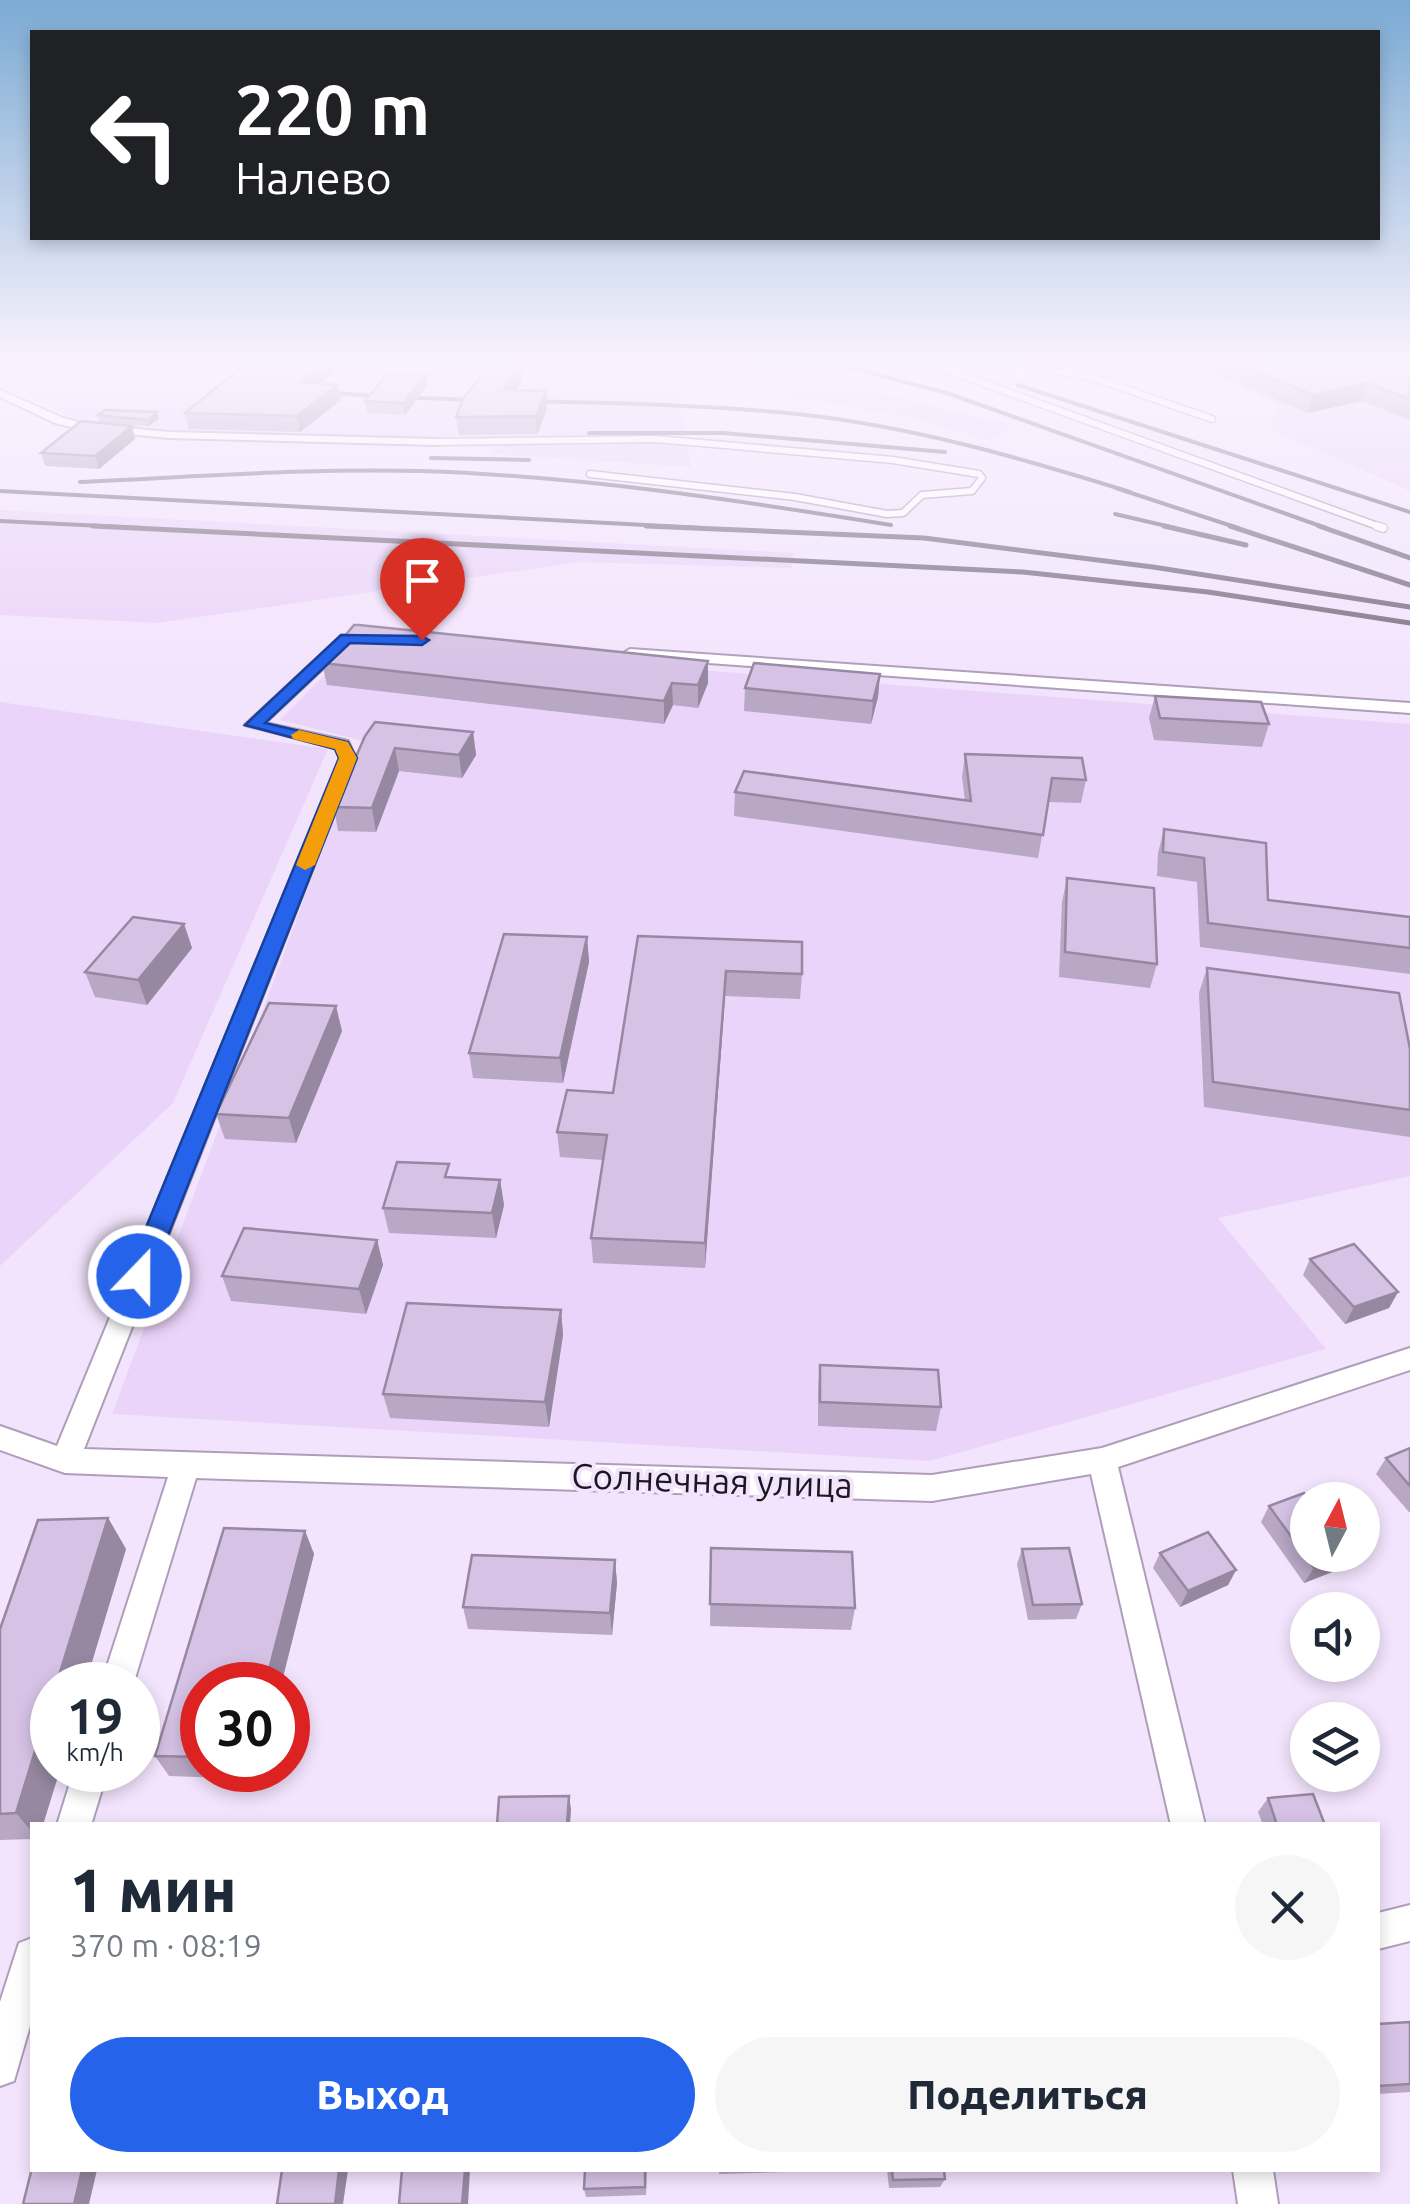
<!DOCTYPE html>
<html lang="ru">
<head>
<meta charset="utf-8">
<style>
	:root { --surface:#fff; --page:#f6f6f7; --text:#1f2937; --muted:#747a83; --accent:#2563eb }
	body { margin:0; font-family:Ubuntu,sans-serif; background:var(--page); color:var(--text); height:100vh; display:flex; flex-direction:column; font-size:38px; white-space:nowrap }
	* { box-sizing:border-box; margin:0 }
	p { font-size:32px; color:var(--muted) }
	.icon { flex:none; width:55px; height:55px; fill:none; stroke:currentColor; stroke-width:2; stroke-linecap:round; stroke-linejoin:round }
	.map { position:relative; flex:1; overflow:hidden }
	.details { position:absolute; left:30px; top:1822px; width:1350px; height:350px; display:flex; flex-direction:column; background:var(--surface); border-radius:0px; box-shadow:0 5px 15px #0003 }
	.details>* { flex:none }
	.hud { position:absolute; left:30px; top:30px; width:1350px; height:210px; border-radius:0px; box-shadow:0 5px 15px #0003; background:#202124; color:#fff; overflow:hidden }
	.needle { width:65px; rotate:7deg }
	.fabs { position:absolute; left:1290px; top:1482px; display:grid; gap:20px }
	.fabs a { display:grid; place-items:center; width:90px; height:90px; border-radius:50%; background:var(--surface); box-shadow:0 5px 15px #0003; font-size:50px }
	.speed { position:absolute; left:30px; top:1662px; display:flex; gap:20px; font-size:50px; font-weight:700; text-align:center }
	.speed>* { display:grid; place-content:center; width:130px; height:130px; border-radius:50%; background:var(--surface); box-shadow:0 5px 15px #0003; line-height:1 }
	.speed small { font-size:25px; font-weight:400 }
	.speed .limit { border:15px solid #d22; background:#fff; color:#111 }
	.pin { position:absolute; display:grid; place-items:center; width:85px; height:85px; color:#fff; margin:-102px -42px; border-radius:50% 50% 50% 0; rotate:-45deg; box-shadow:0 0 10px #0007 }
	.pin .icon { rotate:45deg }
	.me { position:absolute; width:110px; margin:-55px; rotate:22deg; stroke-linejoin:round; filter:drop-shadow(0 0 8px #0008) }
	.turn { display:flex; align-items:center; gap:35px; height:210px; padding:0 40px; font-size:45px }
	.turn .icon { width:130px; height:130px; stroke-width:2.5 }
	.turn b { display:block; font-size:70px; line-height:85px }
	.round { display:grid; place-items:center; flex:none; width:105px; height:105px; border-radius:52px; background:var(--page) }
	.summary { display:flex; align-items:center; justify-content:space-between; height:170px; padding:0 40px }
	h1 { font-size:60px; font-weight:800; line-height:75px }
	.action { display:flex; gap:20px; margin-top:auto; padding:20px 40px }
	.action a { flex:1; height:115px; border-radius:60px; background:var(--accent); color:#fff; font-size:40px; font-weight:800; line-height:115px; text-align:center }
	.action a+a { background:var(--page); color:var(--text) }
	.map>svg:first-child { display:block }
	.built { fill:#ead4f9 }
	.lines { fill:none; stroke-linecap:round; stroke-linejoin:round }
	.lane-far1-casing { stroke:#af9dba; stroke-width:9 }
	.lane-casing { stroke:#af9dba; stroke-width:10 }
	.street-casing { stroke:#af9dba; stroke-width:4 }
	.lane-far1 { stroke:#fff; stroke-width:6 }
	.lane { stroke:#fff; stroke-width:8 }
	.street { fill:#fff; fill-rule:evenodd }
	.rail-far1 { stroke:#796f80; stroke-width:4 }
	.rail { stroke:#796f80; stroke-width:5 }
	.wall { fill:#b8a7c5 }
	.shaded-wall { fill:#9688a0 }
	.building { fill:#d6c2e5; stroke:#9688a0; stroke-width:2.5 }
	.route { fill:#2563eb; stroke:#184099; stroke-width:2.5 }
	.slow { fill:#f59e0b }
	.labels { text-anchor:middle; stroke-width:8; stroke-linejoin:round; paint-order:stroke }
	.near-street-label { font-size:35px; fill:#1c1620; stroke:#f3e4fd }
</style>
</head>
<body>
<div class="map">
<svg width="1410" height="2204" viewBox="0 0 1410 2204">
	<rect width="100%" height="100%" fill="#f3e4fd"/>
	<g class="built">
		<path d="M0,366H741L738,373L894,396L1013,426L986,440L911,418L814,400L676,381L691,467L491,454L499,447L212,435L78,422L15,387L0,385Z"/>
		<path d="M1193,366H1410V491L1269,428L1281,406Z"/>
		<path d="M0,510L794,553L792,568L580,562L157,623L0,615Z"/>
		<path d="M355,644L1410,724V1176L1218,1218L1326,1349L930,1461L112,1414L363,741L280,720Z"/>
		<path d="M0,702L328,749L173,1103L0,1266Z"/>
	</g>
	<g class="lines">
		<defs>
			<g id="lane-far1">
				<path d="M936,366L1383,528"/>
				<path d="M1032,366L1097,379L1212,419"/>
				<path d="M437,442L656,439L893,460L979,474L982,478L972,491L922,495L903,513L887,514L795,497L590,474"/>
			</g>
			<path id="lane" d="M1377,526L1383,528"/>
			<g id="street">
				<path d="M0,390L63,418L85,424L169,432L437,439L443,442L437,445L169,438L85,430L55,423L0,397Z"/>
				<path d="M354,634L361,638L359,641L350,643L265,723L348,741L356,759L84,1449L932,1475L1102,1448L1410,1348V1370L1118,1467L1205,1825H1171L1091,1474L932,1501L196,1478L133,1685H101L168,1477L65,1473L0,1450V1426L57,1446L340,759L335,748L245,725L341,636Z"/>
				<path d="M630,649L1410,703V713L625,657L622,654Z"/>
				<path d="M74,1770H108L91,1825H57Z"/>
				<path d="M1410,1905V1941L1378,1949V1913Z"/>
				<path d="M32,1938V2019L14,2081L0,2086V2002L19,1943Z"/>
				<path d="M1233,2170H1273L1278,2204H1238Z"/>
			</g>
		</defs>
		<use href="#lane-far1" class="lane-far1-casing"/>
		<use href="#lane" class="lane-casing"/>
		<use href="#street" class="street-casing"/>
		<use href="#lane-far1" class="lane-far1"/>
		<use href="#lane" class="lane"/>
		<use href="#street" class="street"/>
		<g class="rail-far1">
			<path d="M844,366L947,393L1326,528"/>
			<path d="M1018,385L1410,512"/>
			<path d="M310,391C472,406 635,397 797,414C911,426 1021,458 1130,492"/>
			<path d="M589,433H723L945,452"/>
			<path d="M431,458L529,460"/>
			<path d="M80,482C194,477 308,468 422,471C580,476 736,500 891,525"/>
			<path d="M1116,488L1238,528"/>
			<path d="M0,491L703,528"/>
			<path d="M1115,514L1175,528"/>
			<path d="M0,521L143,528"/>
		</g>
		<g class="rail">
			<path d="M93,526L1023,572L1208,592L1410,623"/>
			<path d="M646,526L924,538L1153,567L1410,607"/>
			<path d="M1164,526L1246,545"/>
			<path d="M1230,526L1410,585"/>
			<path d="M1319,526L1410,558"/>
		</g>
	</g>
	<g class="wall">
		<path d="M243,366H341L321,384L341,400L300,432L189,429L185,413Z"/>
		<path d="M1195,366H1410V420L1362,401L1308,413Z"/>
		<path d="M426,374L427,386L405,415L367,413L365,401Z"/>
		<path d="M522,380L516,390L546,391L547,409L537,434L459,435L456,417Z"/>
		<path d="M157,412L159,418L149,426L100,422L98,415Z"/>
		<path d="M132,426L135,439L99,469L45,466L41,453Z"/>
		<path d="M708,661V683L698,708L673,705L664,724L327,685L322,663Z"/>
		<path d="M880,674L878,697L871,724L744,711L745,688Z"/>
		<path d="M1155,696L1269,724L1262,747L1154,740L1149,718Z"/>
		<path d="M473,732L476,755L462,778L399,771L376,832L338,831L334,807L365,736Z"/>
		<path d="M965,754L1086,780L1081,803L1048,802L1038,858L734,816L735,792L965,801L962,777Z"/>
		<path d="M1164,829L1268,900L1410,917V974L1200,947L1197,882L1157,876L1158,853Z"/>
		<path d="M1067,878L1157,964L1150,988L1059,977L1062,902Z"/>
		<path d="M184,924L192,948L147,1005L95,997L85,972Z"/>
		<path d="M638,936L802,974L800,999L725,996L705,1268L593,1263L591,1238L603,1160L560,1157L557,1132L613,1093Z"/>
		<path d="M587,937L589,962L563,1083L473,1078L469,1053Z"/>
		<path d="M1207,968L1410,1049V1137L1204,1107L1199,993Z"/>
		<path d="M342,1031L296,1143L225,1139L216,1114Z"/>
		<path d="M451,1178L500,1180L504,1205L496,1238L389,1233L383,1208Z"/>
		<path d="M377,1240L383,1265L366,1314L231,1301L222,1276Z"/>
		<path d="M1310,1259L1398,1292L1389,1308L1345,1324L1303,1275Z"/>
		<path d="M561,1310L563,1335L549,1427L390,1418L383,1394Z"/>
		<path d="M820,1365L941,1407L936,1431L818,1426V1389Z"/>
		<path d="M1410,1448V1512H1409L1376,1474L1386,1458Z"/>
		<path d="M1269,1506L1340,1569L1304,1583L1261,1522Z"/>
		<path d="M108,1518L126,1549L85,1685H52L32,1825V1839L0,1840V1629Z"/>
		<path d="M224,1528L305,1531L314,1554L281,1685H202V1770H259L257,1779L169,1776L155,1756Z"/>
		<path d="M711,1548L855,1608L851,1630L710,1626Z"/>
		<path d="M1022,1549L1082,1604L1076,1619L1028,1620L1017,1564Z"/>
		<path d="M1160,1553L1236,1570L1228,1585L1180,1607L1153,1568Z"/>
		<path d="M615,1560L617,1583L612,1635L468,1629L463,1607Z"/>
		<path d="M1268,1798L1325,1825H1263L1258,1812Z"/>
		<path d="M1410,2022V2092L1378,2094V2024Z"/>
		<path d="M585,2170H647L646,2195L586,2197L584,2189Z"/>
		<path d="M719,2170H790L789,2172L719,2174Z"/>
		<path d="M887,2170H944L945,2179L940,2187L889,2188Z"/>
	</g>
	<g class="shaded-wall">
		<path d="M321,366H341L305,397L302,382Z"/>
		<path d="M519,366H521L522,380L506,407L504,390Z"/>
		<path d="M426,374L427,386L405,415L403,403Z"/>
		<path d="M1368,383L1362,401L1308,413L1313,395Z"/>
		<path d="M338,385L341,400L300,432L297,416Z"/>
		<path d="M546,391L547,409L537,434L536,416Z"/>
		<path d="M157,412L159,418L149,426L148,420Z"/>
		<path d="M132,426L135,439L99,469L95,456Z"/>
		<path d="M708,661V683L698,708V685Z"/>
		<path d="M880,674L878,697L871,724L873,701Z"/>
		<path d="M672,683L673,705L664,724V701Z"/>
		<path d="M473,732L476,755L462,778L459,755Z"/>
		<path d="M395,748L399,771L376,832L372,808Z"/>
		<path d="M184,924L192,948L147,1005L138,980Z"/>
		<path d="M587,937L589,962L563,1083L560,1058Z"/>
		<path d="M726,971L725,996L705,1268V1243Z"/>
		<path d="M336,1006L342,1031L296,1143L289,1118Z"/>
		<path d="M500,1180L504,1205L496,1238L492,1213Z"/>
		<path d="M377,1240L383,1265L366,1314L359,1289Z"/>
		<path d="M1398,1292L1389,1308L1345,1324L1354,1307Z"/>
		<path d="M561,1310L563,1335L549,1427L545,1402Z"/>
		<path d="M108,1518L126,1549L85,1685H56Z"/>
		<path d="M305,1531L314,1554L281,1685H265Z"/>
		<path d="M1346,1555H1349L1340,1569L1304,1583L1314,1568Z"/>
		<path d="M615,1560L617,1583L612,1635L610,1613Z"/>
		<path d="M1236,1570L1228,1585L1180,1607L1188,1591Z"/>
		<path d="M52,1696V1770H60L43,1825H32V1832L16,1813Z"/>
		<path d="M252,1770H259L257,1779Z"/>
		<path d="M569,1796L571,1809L570,1825H567Z"/>
		<path d="M82,2170H97L89,2204H74Z"/>
		<path d="M339,2170H348L343,2204H335Z"/>
		<path d="M465,2170H470L468,2204H462Z"/>
	</g>
	<g class="building">
		<path d="M243,366H321L302,382L338,385L297,416L185,413Z"/>
		<path d="M488,366H519L504,390L546,391L536,416L456,417L463,399Z"/>
		<path d="M1242,366H1410V399L1368,383L1313,395Z"/>
		<path d="M388,373L426,374L403,403L365,401Z"/>
		<path d="M105,410L157,412L148,420L98,415Z"/>
		<path d="M81,421L132,426L95,456L41,453Z"/>
		<path d="M354,625H359L708,661L698,685L672,683L664,701L322,663Z"/>
		<path d="M754,663L880,674L873,701L745,688Z"/>
		<path d="M1155,696L1261,702L1269,724L1160,718Z"/>
		<path d="M375,722L473,732L459,755L395,748L372,808L334,807L365,736Z"/>
		<path d="M965,754L1082,758L1086,780L1052,778L1043,835L735,792L744,771L971,801Z"/>
		<path d="M1164,829L1266,843L1268,900L1410,917V948L1208,923L1204,858L1163,852Z"/>
		<path d="M1067,878L1154,888L1157,964L1065,952Z"/>
		<path d="M133,917L184,924L138,980L85,972Z"/>
		<path d="M504,934L587,937L560,1058L469,1053Z"/>
		<path d="M638,936L802,942V974L726,971L705,1243L591,1238L607,1135L557,1132L567,1090L613,1093Z"/>
		<path d="M1207,968L1399,993L1410,1049V1110L1213,1082Z"/>
		<path d="M269,1003L336,1006L289,1118L216,1114Z"/>
		<path d="M397,1162L449,1164L445,1177L500,1180L492,1213L383,1208Z"/>
		<path d="M244,1228L377,1240L359,1289L222,1276Z"/>
		<path d="M1354,1244L1398,1292L1354,1307L1310,1259Z"/>
		<path d="M407,1303L561,1310L545,1402L383,1394Z"/>
		<path d="M820,1365L938,1370L941,1407L820,1402Z"/>
		<path d="M1410,1448V1486L1386,1458Z"/>
		<path d="M1304,1493L1309,1500H1308V1555H1346L1314,1568L1269,1506Z"/>
		<path d="M108,1518L56,1685H52V1696L16,1813L0,1814V1629L38,1520Z"/>
		<path d="M224,1528L305,1531L265,1685H202V1757L155,1756Z"/>
		<path d="M1208,1532L1236,1570L1188,1591L1160,1553Z"/>
		<path d="M711,1548L852,1552L855,1608L710,1604Z"/>
		<path d="M1069,1548L1082,1604L1033,1605L1022,1549Z"/>
		<path d="M472,1555L615,1560L610,1613L463,1607Z"/>
		<path d="M1313,1794L1325,1825H1277L1268,1798Z"/>
		<path d="M569,1796L567,1825H497L499,1797Z"/>
		<path d="M1410,2022V2084L1378,2086V2024Z"/>
		<path d="M32,2168V2170H82L74,2204H23Z"/>
		<path d="M282,2170H339L335,2204H277Z"/>
		<path d="M402,2170H465L462,2204H399Z"/>
		<path d="M585,2170H645V2187L584,2189Z"/>
		<path d="M892,2170H944L945,2179L893,2180Z"/>
	</g>
	<linearGradient id="sky" x2="0" y2="1"><stop stop-color="#7baad3"/><stop offset="0.54" stop-color="#faf3fe"/><stop offset="1" stop-color="#faf3fe" stop-opacity="0"/></linearGradient>
	<rect width="1410" height="674" fill="url(#sky)"/>
	<path class="route" d="M341,635L422,636L429,640L422,645L350,643L265,723L348,742L357,758L152,1276L148,1283H130L126,1276L339,758L335,749L245,725Z"/>
	<path class="slow" d="M299,730L348,742L357,758L315,865L305,870L296,865L339,758L335,749L293,739L291,735Z"/>
	<g class="labels">
		<g class="near-street-label">
			<text transform="translate(712 1481) rotate(2)" y="12">Солнечная улица</text>
		</g>
	</g>
</svg>
<div class="fabs">
<a><svg class="needle" viewBox="-14 -14 28 28"><path d="M0-13l5 13h-10z" fill="#e53935"/><path d="M0 13l5-13h-10z" fill="#747a83"/></svg></a>
<a><svg class="icon" aria-label="sound" viewBox="0 0 24 24"><path d="M4 9h4l5-4v14l-5-4H4zM17 9q2 3 0 6"/></svg></a>
<a><svg class="icon" aria-label="layers" viewBox="0 0 24 24"><path d="M12 4l9 5-9 5-9-5zM3 14l9 5 9-5"/></svg></a>
</div>
<div class="speed"><div>19<small>km/h</small></div><div class="limit">30</div></div>
<div class="pin" style="left:422px;top:640px;background:#d93025"><svg class="icon" aria-label="arrive" viewBox="0 0 24 24"><path d="M6 21V4h12l-3 4 3 4H6"/></svg></div>
<svg class="me" style="left:139px;top:1276px" viewBox="-20 -20 40 40"><circle r="17" fill="#2563eb" stroke="#fff" stroke-width="3"/><path d="M0-11L8 9 0 5-8 9z" fill="#fff"/></svg>
<div class="hud">
<div class="turn"><svg class="icon" aria-label="left" viewBox="0 0 24 24"><path d="M17 20v-9H6M10 6l-5 5 5 5"/></svg><div><b>220 m</b>Налево</div></div>
</div>
<section class="details">
<div class="summary"><div><h1>1 мин</h1><p>370 m · 08:19</p></div><a class="round"><svg class="icon" aria-label="close" viewBox="0 0 24 24"><path d="M6 6l12 12M18 6L6 18"/></svg></a></div>
<div class="action"><a>Выход</a><a>Поделиться</a></div>
</section>
</div>
</body>
</html>
